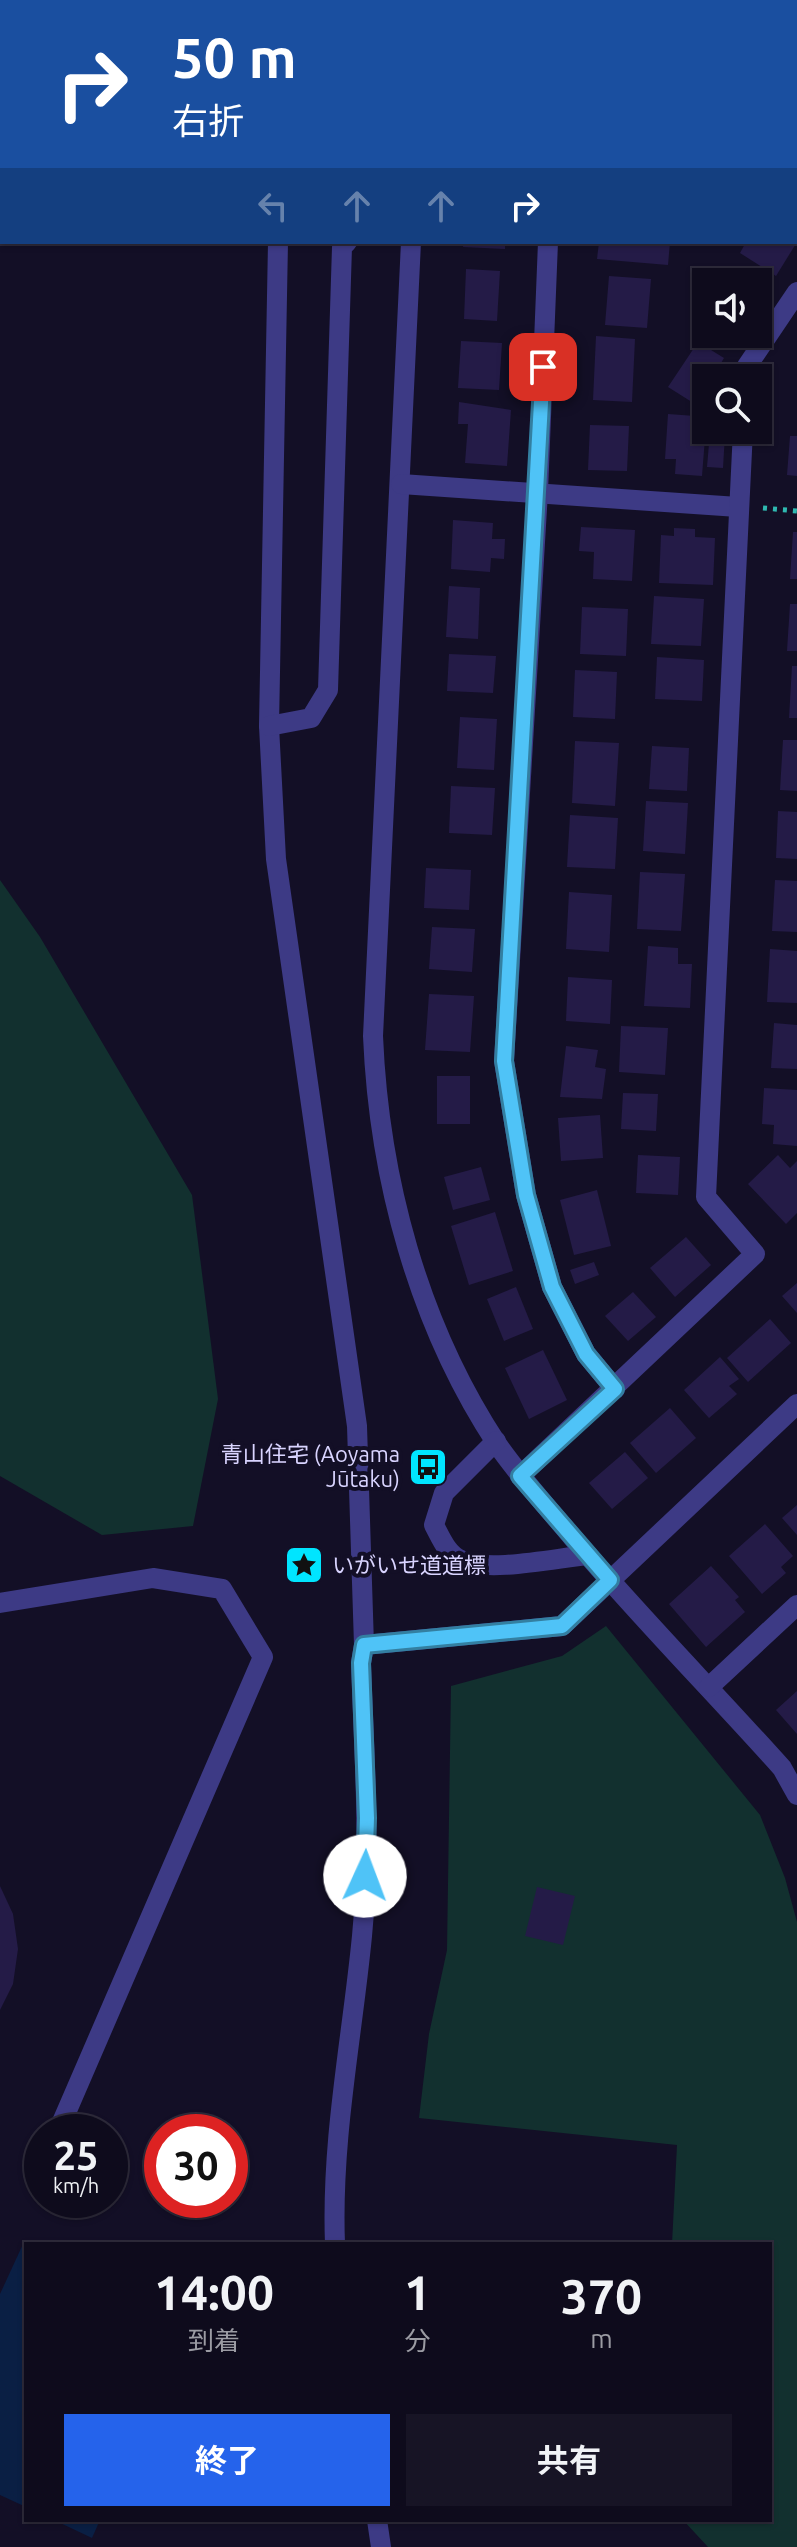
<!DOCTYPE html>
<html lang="ja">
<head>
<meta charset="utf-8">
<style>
	:root { --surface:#0e0b1c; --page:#171425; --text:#f1f3f6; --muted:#9b9ba3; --line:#2e2b3b; --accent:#2563eb }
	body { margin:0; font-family:Ubuntu,"Noto Sans JP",sans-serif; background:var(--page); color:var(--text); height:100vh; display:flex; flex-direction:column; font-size:30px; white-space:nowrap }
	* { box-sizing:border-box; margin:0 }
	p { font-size:26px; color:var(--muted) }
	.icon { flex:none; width:44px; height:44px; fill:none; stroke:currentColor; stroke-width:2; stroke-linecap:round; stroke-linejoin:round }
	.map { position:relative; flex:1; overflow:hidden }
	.drawer { position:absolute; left:24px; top:2242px; width:748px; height:280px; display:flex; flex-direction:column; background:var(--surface); border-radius:0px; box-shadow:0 2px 6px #0004,0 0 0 2px var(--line) }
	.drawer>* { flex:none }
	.hud { position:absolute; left:0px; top:0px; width:798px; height:244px; box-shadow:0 2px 6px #0004,0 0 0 2px var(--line); background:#1a4fa0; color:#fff; overflow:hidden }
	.controls { position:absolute; left:692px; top:268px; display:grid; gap:16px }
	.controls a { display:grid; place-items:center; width:80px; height:80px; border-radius:0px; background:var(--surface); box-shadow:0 2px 6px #0004,0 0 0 2px var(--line); font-size:40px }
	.speed { position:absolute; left:24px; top:2114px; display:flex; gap:16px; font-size:40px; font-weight:700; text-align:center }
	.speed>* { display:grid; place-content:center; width:104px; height:104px; border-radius:50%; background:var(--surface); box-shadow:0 2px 6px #0004,0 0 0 2px var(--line); line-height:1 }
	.speed small { font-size:20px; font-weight:400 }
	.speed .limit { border:12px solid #d22; background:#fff; color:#111 }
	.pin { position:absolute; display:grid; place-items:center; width:68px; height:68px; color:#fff; margin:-34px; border-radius:16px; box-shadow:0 4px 12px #0006 }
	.me { position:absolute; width:88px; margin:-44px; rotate:2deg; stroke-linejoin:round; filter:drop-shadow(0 0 6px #0008) }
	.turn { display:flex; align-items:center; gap:28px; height:168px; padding:0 40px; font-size:36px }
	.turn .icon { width:104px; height:104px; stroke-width:2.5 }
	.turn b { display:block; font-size:56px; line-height:68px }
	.lanes { display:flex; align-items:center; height:76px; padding:0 40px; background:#0003; justify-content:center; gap:40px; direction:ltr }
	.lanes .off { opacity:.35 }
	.eta { display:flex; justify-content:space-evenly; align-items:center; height:136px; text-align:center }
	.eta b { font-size:48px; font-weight:700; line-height:56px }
	.primary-button { display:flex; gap:16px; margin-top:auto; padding:16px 40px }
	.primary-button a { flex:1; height:92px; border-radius:0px; background:var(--accent); color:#fff; font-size:32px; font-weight:700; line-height:92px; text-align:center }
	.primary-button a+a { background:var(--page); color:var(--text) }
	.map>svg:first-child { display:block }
	.green { fill:#12302f }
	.water { fill:#0a1f44 }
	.building { fill:#241b47 }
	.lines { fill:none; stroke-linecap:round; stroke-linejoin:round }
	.path { stroke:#2fb8b0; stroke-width:5; stroke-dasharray:4 6; stroke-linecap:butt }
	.minor { stroke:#3d3a85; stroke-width:20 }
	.route-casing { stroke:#337fa1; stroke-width:20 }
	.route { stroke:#4fc3f7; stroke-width:14 }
	.labels { text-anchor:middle; stroke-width:8; stroke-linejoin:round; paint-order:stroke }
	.poi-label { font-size:22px; fill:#d9d4ff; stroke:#130f26; text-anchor:end }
</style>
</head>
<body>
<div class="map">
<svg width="797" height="2547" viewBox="0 0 797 2547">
	<rect width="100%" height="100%" fill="#130f26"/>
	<g class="green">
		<path d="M0,0H63L2,2L0,148Z"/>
		<path d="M0,880L40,937L192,1195L218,1399L193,1526L102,1535L0,1476Z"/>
		<path d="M606,1626L760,1815L785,1878L797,1922V2547H708L683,2520H770V2244H672L677,2145L419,2118L429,2034L447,1950L451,1686L562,1656Z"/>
	</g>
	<g class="water">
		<path d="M24,2242L28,2244L26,2507L0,2495V2294Z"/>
		<path d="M54,2520H100L92,2538Z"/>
	</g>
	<g class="building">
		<path d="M464,242H505V249L463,247Z"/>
		<path d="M599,242H670L668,265L597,259Z"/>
		<path d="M746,242H797L776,276L740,253Z"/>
		<path d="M732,267L755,282H722Z"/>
		<path d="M466,269L500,271L497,321L464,319Z"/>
		<path d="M609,276L651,279L647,328L605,325Z"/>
		<path d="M596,336L635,339L632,402L593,400Z"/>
		<path d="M461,341L502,343L499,390L458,388Z"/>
		<path d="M698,342L724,358L712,378H706V387L695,404L668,387Z"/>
		<path d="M459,402L511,410L507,466L465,463L468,424H458Z"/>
		<path d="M668,414L695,416L694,424L706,425L702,476L675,474L676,459H665Z"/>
		<path d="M590,425L629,426L627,471L588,470Z"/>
		<path d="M710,432L725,434L723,468L707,467Z"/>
		<path d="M790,436H797V476L787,475Z"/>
		<path d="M453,520L493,523L492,539H505L504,559L491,558L490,572L451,569Z"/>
		<path d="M581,527L635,530L632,581L593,579L594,552L579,551Z"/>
		<path d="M674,528L695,529V537L715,538L713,585L659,583L661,535L674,536Z"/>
		<path d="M793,532H797V579H790Z"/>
		<path d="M449,586L480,588L478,639L446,637Z"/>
		<path d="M654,596L704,599L701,646L651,644Z"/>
		<path d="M790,604H797V651H787Z"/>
		<path d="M582,607L628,609L626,656L580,654Z"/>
		<path d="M449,654L496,656L493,693L447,691Z"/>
		<path d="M657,657L704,660L702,701L655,699Z"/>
		<path d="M792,666H797V718H789Z"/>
		<path d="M575,670L617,672L615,719L573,717Z"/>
		<path d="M460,717L497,719L494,770L457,768Z"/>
		<path d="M783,740H797V791L780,790Z"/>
		<path d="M575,741L619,743L615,806L572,803Z"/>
		<path d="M652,746L689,748L687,791L649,789Z"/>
		<path d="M451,786L495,788L492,835L449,833Z"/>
		<path d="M646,801L688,803L685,854L643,851Z"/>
		<path d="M778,811L797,812V859L776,858Z"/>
		<path d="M570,815L618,818L615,869L567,867Z"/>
		<path d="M426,868L471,870L469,910L424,908Z"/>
		<path d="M640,872L685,874L681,931L637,929Z"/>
		<path d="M775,880L797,881V932L772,931Z"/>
		<path d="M569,892L612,895L609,952L566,949Z"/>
		<path d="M432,927L475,929L472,972L429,969Z"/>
		<path d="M648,946L678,948V964H692L690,1008L644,1006Z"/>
		<path d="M770,949L797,951V1003L767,1002Z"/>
		<path d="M568,977L612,980L610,1024L566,1021Z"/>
		<path d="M429,994L474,996L470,1052L425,1050Z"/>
		<path d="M774,1023L797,1025V1069L771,1068Z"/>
		<path d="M621,1026L668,1028L665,1075L619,1072Z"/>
		<path d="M566,1046L598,1050L595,1067L606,1069L602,1099L560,1097Z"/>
		<rect x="437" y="1076" width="33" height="48"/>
		<path d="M764,1088L797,1090V1146L773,1144L774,1125L762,1124Z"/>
		<path d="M623,1093L658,1094L656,1131L621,1129Z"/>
		<path d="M600,1115L603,1158L561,1161L558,1118Z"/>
		<path d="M638,1155L680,1157L678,1195L636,1193Z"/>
		<path d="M778,1155L790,1168L797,1161V1213L786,1224L748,1184Z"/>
		<path d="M481,1167L490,1200L453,1210L444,1177Z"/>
		<path d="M597,1190L611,1246L574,1255L560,1200Z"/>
		<path d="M495,1212L513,1271L469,1285L451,1226Z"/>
		<path d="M686,1237L711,1265L675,1297L650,1268Z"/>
		<path d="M594,1262L599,1275L575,1284L570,1270Z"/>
		<path d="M797,1283V1313L782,1296Z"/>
		<path d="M516,1287L533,1329L504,1341L487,1299Z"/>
		<path d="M633,1292L656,1317L628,1341L605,1316Z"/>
		<path d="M770,1319L791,1343L748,1382L727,1358Z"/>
		<path d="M543,1350L567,1400L529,1419L505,1368Z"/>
		<path d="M720,1357L739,1379L729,1386L737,1394L709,1418L684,1390Z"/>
		<path d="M670,1408L696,1438L656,1473L630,1443Z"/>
		<path d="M625,1452L648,1478L612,1509L589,1483Z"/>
		<path d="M797,1505V1535L782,1518Z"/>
		<path d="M765,1524L793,1556L781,1567L786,1573L762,1594L729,1556Z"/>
		<path d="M711,1566L739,1597L735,1600L745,1612L706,1647L669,1604Z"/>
		<path d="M797,1691V1734L776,1710Z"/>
		<path d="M0,1886L13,1914L18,1949L13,1984L0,2010Z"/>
		<path d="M537,1887L575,1896L563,1945L525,1936Z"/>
	</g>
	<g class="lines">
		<path class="path" d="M763,508L797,511"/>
		<g class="minor">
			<path d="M290,2V0"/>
			<path d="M445,2L446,0"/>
			<path d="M574,2V0"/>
			<path d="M734,2L735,0"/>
			<path d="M278,242L269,726L276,859L357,1426L364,1645L361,1663C364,1753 371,1845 362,1936C352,2039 331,2139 335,2244"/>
			<path d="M411,242L373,1036C379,1178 418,1324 497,1444C520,1477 547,1507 573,1538C640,1617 713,1691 782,1768L797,1795"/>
			<path d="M548,242L538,492L504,1061L526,1195L552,1287L586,1354L615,1389"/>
			<path d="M746,378L747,366L797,292"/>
			<path d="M401,484L738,507"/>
			<path d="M269,726L311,718L328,690L342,247L347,242"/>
			<path d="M496,1441L444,1493L434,1525C441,1538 447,1554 461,1560C488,1573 556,1558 588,1555"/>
			<path d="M520,1476L755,1254L706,1197L743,430"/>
			<path d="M0,1603L153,1578L222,1589L263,1657L62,2122"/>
			<path d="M364,1645L562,1626L797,1404"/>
			<path d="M709,1687L797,1605"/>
			<path d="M377,2520L381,2547"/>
		</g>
	</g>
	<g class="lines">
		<defs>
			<path id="route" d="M365,1876L367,1818L361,1663L364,1645L562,1626L610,1580L520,1476L615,1389L586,1354L552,1287L526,1195L504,1061L543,367"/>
		</defs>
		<use href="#route" class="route-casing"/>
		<use href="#route" class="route"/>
	</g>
	<defs>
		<symbol id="bus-square" viewBox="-11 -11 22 22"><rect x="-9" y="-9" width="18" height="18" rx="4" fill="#00e5ff" stroke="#130f26"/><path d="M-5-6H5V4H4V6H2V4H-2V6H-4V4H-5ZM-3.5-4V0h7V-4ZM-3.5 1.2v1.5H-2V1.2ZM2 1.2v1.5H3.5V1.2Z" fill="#111"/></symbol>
		<symbol id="sight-square" viewBox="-11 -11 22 22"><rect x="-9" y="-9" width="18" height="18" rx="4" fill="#00e5ff" stroke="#130f26"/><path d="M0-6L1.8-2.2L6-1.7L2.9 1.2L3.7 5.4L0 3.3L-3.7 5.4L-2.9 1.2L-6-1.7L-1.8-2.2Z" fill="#111"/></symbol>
	</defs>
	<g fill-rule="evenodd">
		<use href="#bus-square" x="406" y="1445" width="44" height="44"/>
		<use href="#sight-square" x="282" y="1543" width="44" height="44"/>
	</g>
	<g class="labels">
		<g class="poi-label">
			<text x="400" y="1462">青山住宅 (Aoyama<tspan x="400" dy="25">Jūtaku)</tspan></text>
			<text x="332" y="1573" text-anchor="start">いがいせ道道標</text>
		</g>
	</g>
</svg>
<div class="controls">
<a><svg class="icon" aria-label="sound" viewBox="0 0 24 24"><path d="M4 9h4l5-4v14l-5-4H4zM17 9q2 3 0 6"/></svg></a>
<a><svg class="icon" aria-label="search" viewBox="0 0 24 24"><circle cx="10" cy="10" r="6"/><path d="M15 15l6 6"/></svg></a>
</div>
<div class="speed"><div>25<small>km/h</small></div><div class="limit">30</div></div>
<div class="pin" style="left:543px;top:367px;background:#d93025"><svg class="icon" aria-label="arrive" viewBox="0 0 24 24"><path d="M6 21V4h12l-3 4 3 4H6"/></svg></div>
<svg class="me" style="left:365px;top:1876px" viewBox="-20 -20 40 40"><circle r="19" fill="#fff"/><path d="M0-13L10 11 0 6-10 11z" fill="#4fc3f7"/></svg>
<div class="hud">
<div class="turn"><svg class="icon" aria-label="right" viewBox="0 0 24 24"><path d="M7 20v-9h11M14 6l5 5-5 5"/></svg><div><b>50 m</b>右折</div></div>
<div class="lanes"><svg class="icon off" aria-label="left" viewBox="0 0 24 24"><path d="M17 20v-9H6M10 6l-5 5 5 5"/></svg><svg class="icon off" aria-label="ahead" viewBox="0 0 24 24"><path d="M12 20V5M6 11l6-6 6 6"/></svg><svg class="icon off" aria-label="ahead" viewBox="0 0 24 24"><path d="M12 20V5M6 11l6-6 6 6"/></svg><svg class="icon" aria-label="right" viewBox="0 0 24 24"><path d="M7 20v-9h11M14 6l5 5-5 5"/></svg></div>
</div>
<section class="drawer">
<div class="eta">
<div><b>14:00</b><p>到着</p></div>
<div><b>1</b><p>分</p></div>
<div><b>370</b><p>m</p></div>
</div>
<div class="primary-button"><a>終了</a><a>共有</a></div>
</section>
</div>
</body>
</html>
